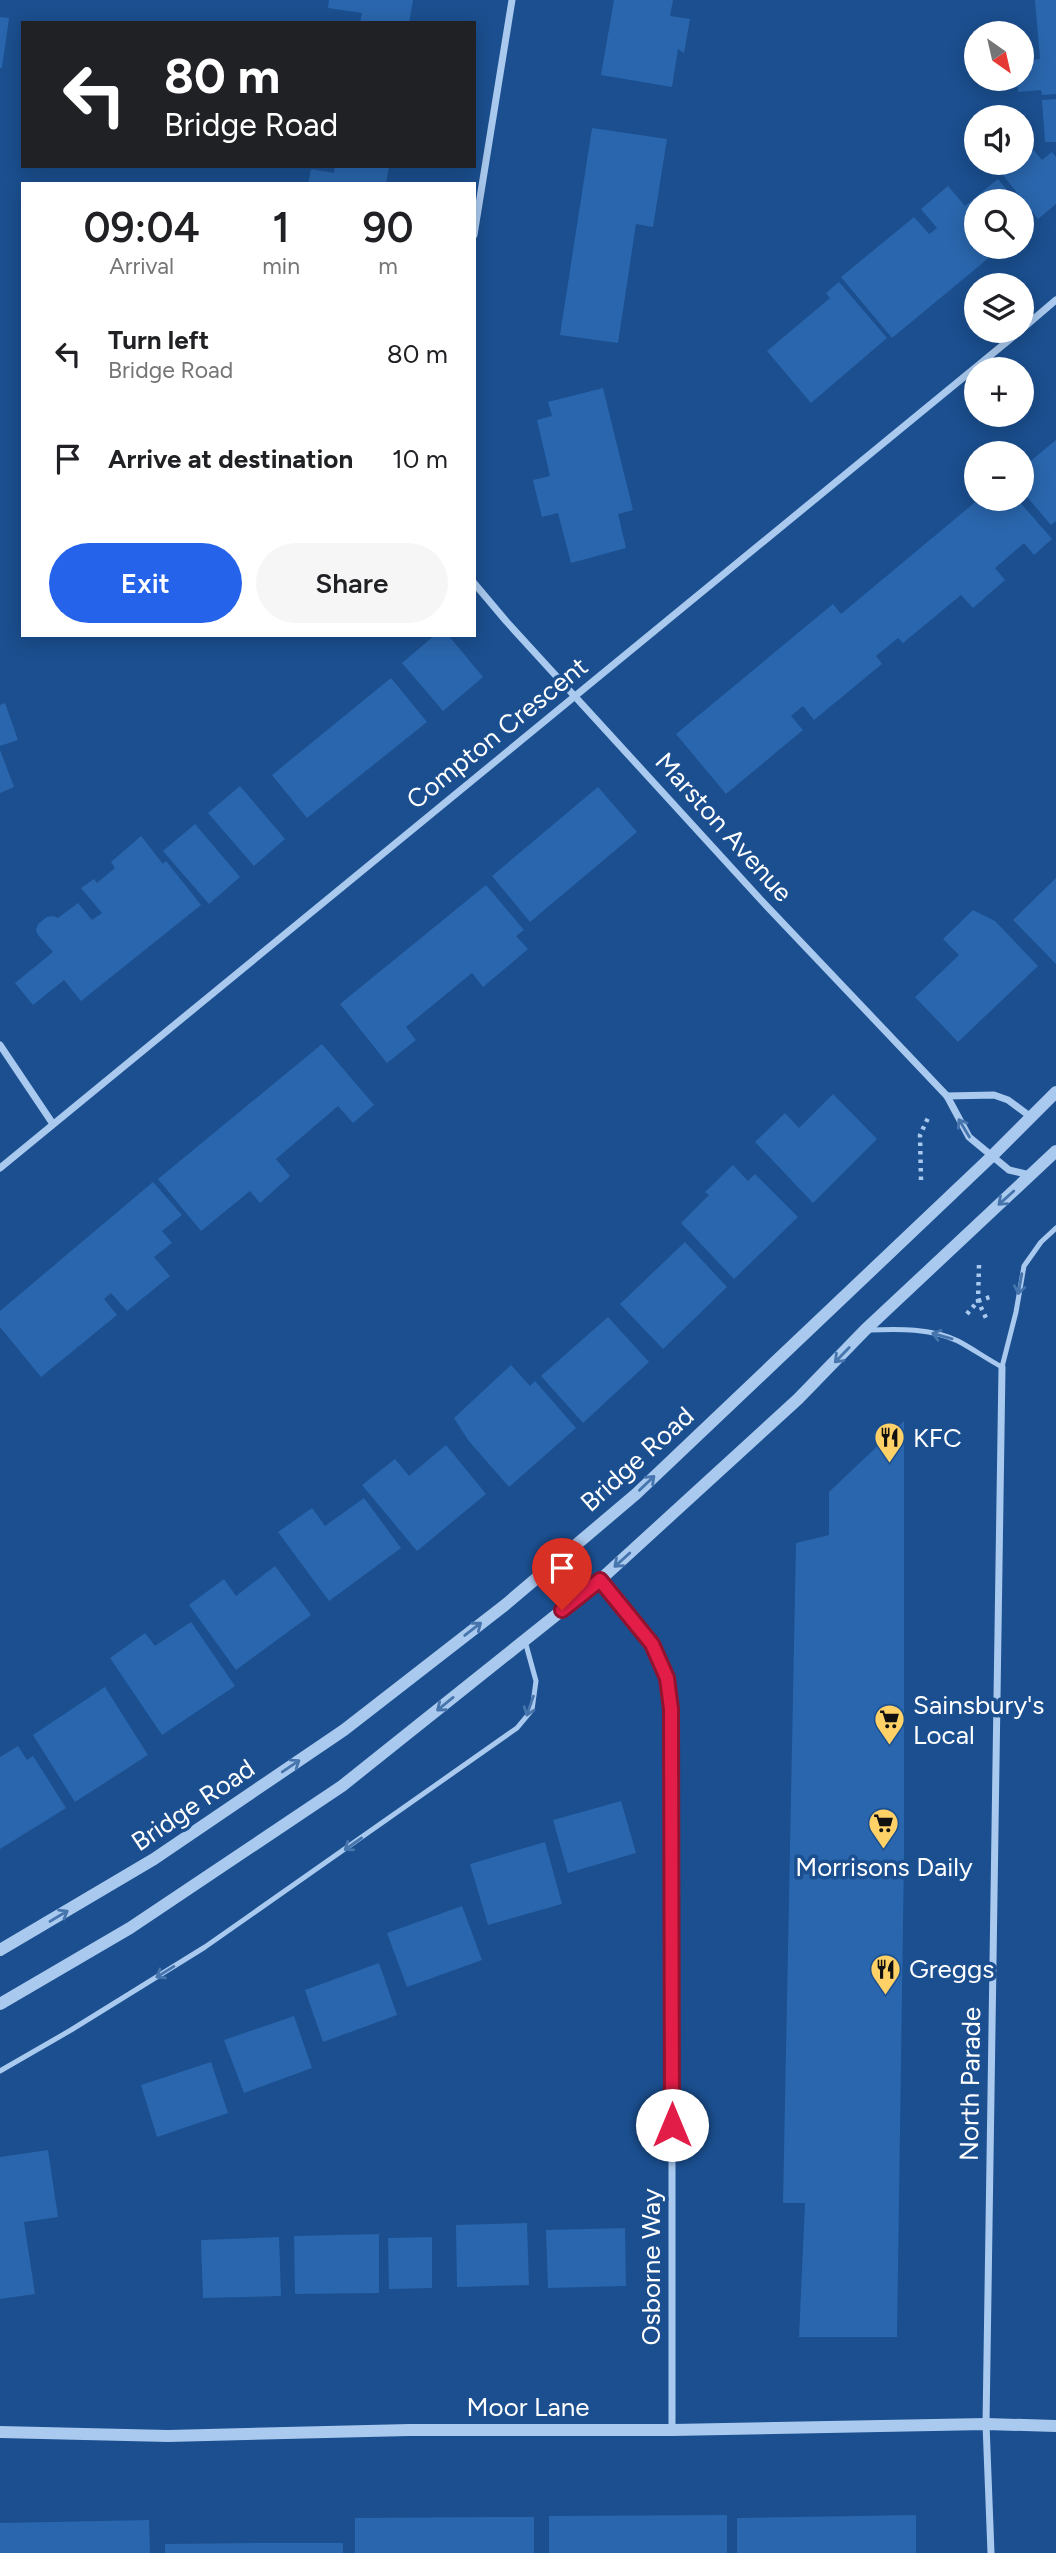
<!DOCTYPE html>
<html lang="en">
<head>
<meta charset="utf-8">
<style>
	:root { --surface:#fff; --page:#f6f6f6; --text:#202124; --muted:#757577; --accent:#2563eb }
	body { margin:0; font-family:Figtree,sans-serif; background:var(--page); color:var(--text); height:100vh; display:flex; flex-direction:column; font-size:26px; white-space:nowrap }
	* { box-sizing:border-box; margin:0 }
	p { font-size:23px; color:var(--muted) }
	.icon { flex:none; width:38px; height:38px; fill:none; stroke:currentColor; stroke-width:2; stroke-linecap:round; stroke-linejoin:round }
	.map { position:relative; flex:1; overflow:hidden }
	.drawer { position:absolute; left:21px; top:182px; width:455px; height:455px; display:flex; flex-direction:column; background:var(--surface); border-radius:0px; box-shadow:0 4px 18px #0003 }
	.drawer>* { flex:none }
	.banner { position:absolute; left:21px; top:21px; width:455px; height:147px; border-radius:0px; box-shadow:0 4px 18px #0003; background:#202124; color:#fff; overflow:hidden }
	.needle { width:46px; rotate:146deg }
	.controls { position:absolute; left:964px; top:21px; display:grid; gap:14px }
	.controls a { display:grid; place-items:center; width:70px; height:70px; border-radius:50%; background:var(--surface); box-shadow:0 4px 18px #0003; font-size:35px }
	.pin { position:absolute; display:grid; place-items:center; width:60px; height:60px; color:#fff; margin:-72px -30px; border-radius:50% 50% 50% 0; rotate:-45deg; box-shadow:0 0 7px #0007 }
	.pin .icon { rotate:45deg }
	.me { position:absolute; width:77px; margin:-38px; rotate:0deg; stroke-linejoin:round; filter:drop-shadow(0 0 5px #0008) }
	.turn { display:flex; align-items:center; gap:24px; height:147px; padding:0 28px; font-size:32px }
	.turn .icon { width:91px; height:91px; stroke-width:2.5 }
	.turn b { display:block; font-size:49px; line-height:60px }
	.eta { display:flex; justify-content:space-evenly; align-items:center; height:119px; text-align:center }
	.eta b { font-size:42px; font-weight:600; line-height:49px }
	.primary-button { display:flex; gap:14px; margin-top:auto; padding:14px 28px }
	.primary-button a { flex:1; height:80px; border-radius:42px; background:var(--accent); color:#fff; font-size:28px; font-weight:600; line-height:80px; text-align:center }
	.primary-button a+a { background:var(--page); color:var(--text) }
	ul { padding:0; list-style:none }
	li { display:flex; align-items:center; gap:21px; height:105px; padding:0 28px }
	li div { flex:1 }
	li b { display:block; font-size:26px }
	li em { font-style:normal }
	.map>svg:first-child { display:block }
	.building { fill:#2a66ad }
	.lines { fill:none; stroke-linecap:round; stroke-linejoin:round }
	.path { stroke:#a9c9ee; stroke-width:4.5; stroke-dasharray:3.5 5; stroke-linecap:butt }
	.service { stroke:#a9c9ee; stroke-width:5 }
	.minor { stroke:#a9c9ee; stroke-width:7 }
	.tertiary { stroke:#a9c9ee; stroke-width:12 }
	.oneway { stroke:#4674ac }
	.route-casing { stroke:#92132f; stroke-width:18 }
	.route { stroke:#e11d48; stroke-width:12 }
	.labels { text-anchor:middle; stroke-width:7; stroke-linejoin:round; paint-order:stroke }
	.street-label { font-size:26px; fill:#fff; stroke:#1b4f8f }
	.poi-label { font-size:26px; fill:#fff; stroke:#1b4f8f; text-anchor:start }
</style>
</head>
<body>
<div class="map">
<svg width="1056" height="2553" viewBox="0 0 1056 2553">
	<rect width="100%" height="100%" fill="#1b4f8f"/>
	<g class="building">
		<path d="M329,0H413L409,23H360L362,13L328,8Z"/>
		<path d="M614,0H673L670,16L690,19L684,53L678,49L672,87L601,75Z"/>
		<path d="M1035,0H1056V94L1042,95L1041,90L1018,92L1017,79H1022V61L1040,59Z"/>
		<path d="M0,17L9,18L2,68H0Z"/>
		<path d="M1056,99V142H1045L1042,100Z"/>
		<path d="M592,128L667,139L653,227L636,224L618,343L560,335Z"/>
		<path d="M1030,146L1042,160L1052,152L1056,157V204L1038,219L995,165L1022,163V153Z"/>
		<path d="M335,166H389L386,184H308L311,169L334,173Z"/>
		<path d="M998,179L1016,201H976V247H1002L892,338L841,277L914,217L929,234L932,232L937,228L921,209L948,186L965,206Z"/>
		<path d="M1022,209L1033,221L1022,230Z"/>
		<path d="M839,282L887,338L811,403L767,351L830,298L826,293Z"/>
		<path d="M603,388L633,510L618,514L626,548L571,563L558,513L542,517L537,497L533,480L550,476L537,420L552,416L548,402Z"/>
		<path d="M1056,440V521L1051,525L1022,491V468Z"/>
		<path d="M979,499H1017L1052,539L1034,555L1024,543L995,568L1005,580L973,608L961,595L903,643L898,638L876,656L882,664L814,720L803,706L791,716L803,730L726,794L676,734L833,604L841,614Z"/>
		<path d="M435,635H448L483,677L443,711L402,663Z"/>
		<path d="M391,678L427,722L307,818L272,775Z"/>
		<path d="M5,703L18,740L0,746V705Z"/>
		<path d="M0,750L14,787L0,793Z"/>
		<path d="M240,786L285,839L254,866L208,813Z"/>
		<path d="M598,787L637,832L530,922L492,876Z"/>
		<path d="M195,824L240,877L209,904L163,851Z"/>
		<path d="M141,836L163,864L166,861L201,905L81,1001L64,980L33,1005L15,983L53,952L38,935L36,930L38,924L47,917L53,916L58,918L78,903L92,920L102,913L81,888L94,879L97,883L115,868L111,862Z"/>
		<path d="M1056,878V964L1013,920Z"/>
		<path d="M486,885L524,930L516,936L528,949L483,987L472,973L406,1027L416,1040L387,1063L340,1004Z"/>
		<path d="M973,910L995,921L1038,966L958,1042L915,997L959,955L943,939Z"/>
		<path d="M322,1044L374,1105L353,1123L338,1106L276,1159L290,1176L260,1203L250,1191L201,1231L158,1179Z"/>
		<path d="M833,1094L877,1139L813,1203L755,1142L785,1113L799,1128Z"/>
		<path d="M733,1165L748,1181L755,1174L798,1217L734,1279L681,1223L709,1195L705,1192Z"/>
		<path d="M153,1182L182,1215L162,1231L172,1243L154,1257L170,1276L127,1311L111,1293L104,1299L117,1315L41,1377L0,1327V1311Z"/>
		<path d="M685,1242L727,1287L663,1349L620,1304Z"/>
		<path d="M608,1317L649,1362L583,1423L541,1376Z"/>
		<path d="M511,1365L530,1386L535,1381L576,1428L509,1487L468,1440L454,1418Z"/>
		<path d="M904,1421V1857L897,2337H799L805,2203H783L796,1543L829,1535V1492Z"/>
		<path d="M446,1445L486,1494L417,1551L362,1485L395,1459L409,1476Z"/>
		<path d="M364,1498L401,1548L329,1601L278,1532L312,1508L325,1526Z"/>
		<path d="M275,1566L311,1615L236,1670L189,1605L224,1579L236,1596Z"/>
		<path d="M191,1622L235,1686L162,1735L110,1658L145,1633L155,1646Z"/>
		<path d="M105,1687L148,1755L75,1802L33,1735Z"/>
		<path d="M18,1746L27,1760L33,1756L66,1808L0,1849V1757Z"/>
		<path d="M621,1801L636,1853L568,1873L553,1820Z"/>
		<path d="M545,1842L562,1904L488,1925L470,1864Z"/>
		<path d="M462,1906L482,1960L407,1987L387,1933Z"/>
		<path d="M379,1963L397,2015L323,2042L305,1990Z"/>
		<path d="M294,2016L312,2068L244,2093L224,2040Z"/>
		<path d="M211,2062L228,2113L157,2137L141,2085Z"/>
		<path d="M48,2150L58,2217L24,2222L35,2294L0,2299V2157Z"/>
		<path d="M527,2223L529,2285L457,2287L456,2225Z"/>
		<path d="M625,2228L626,2286L548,2288L546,2230Z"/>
		<path d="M379,2234V2293L295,2294L294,2236Z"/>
		<path d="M279,2237L281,2296L203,2298L201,2240Z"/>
		<path d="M432,2237V2288L389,2289L388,2238Z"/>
		<path d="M727,2515V2553H549V2516Z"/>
		<path d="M916,2515V2553H737V2518Z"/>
		<path d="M488,2517H534V2553H355V2518Z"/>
		<path d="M149,2520L150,2553H0V2523Z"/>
		<path d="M254,2543H343V2553H165V2544Z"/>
	</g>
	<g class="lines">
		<g class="path">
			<path d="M921,1180L920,1135L928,1118"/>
			<path d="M979,1265L978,1301L986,1318"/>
			<path d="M967,1314L978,1301L990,1297"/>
		</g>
		<g class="service">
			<path d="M870,1330C899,1329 931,1328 958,1341C973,1349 987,1359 1002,1367L1016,1312L1024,1266L1041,1242L1056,1228"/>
			<path d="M0,2071L71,2030L205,1947L517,1728L532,1710L536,1681L525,1641"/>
		</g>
		<g class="minor">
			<path d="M474,235L512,0"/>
			<path d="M1022,329L1056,300"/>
			<path d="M474,583L506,621L761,900L947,1096L969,1137L1009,1170L1030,1175"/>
			<path d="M0,1045L53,1124"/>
			<path d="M947,1096L994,1095L1008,1100L1031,1117"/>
			<path d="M0,1168L1020,331"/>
			<path d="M600,1580L652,1644L668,1677L672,1709V2430"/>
			<path d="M991,2553L986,2424L1002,1367"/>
		</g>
		<g class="tertiary">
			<path d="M0,1950L154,1859L344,1730L505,1605L636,1494L991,1157L1056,1092"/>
			<path d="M0,2004L130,1928L342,1786L600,1580L798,1399L865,1330L1056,1151"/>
			<path d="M0,2432L168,2436L409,2430H672L986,2424L1056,2426"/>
		</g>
	</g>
	<defs><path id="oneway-shaft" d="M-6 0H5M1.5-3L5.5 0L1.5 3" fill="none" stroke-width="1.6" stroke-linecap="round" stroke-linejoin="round" transform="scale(1.75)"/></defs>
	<g class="oneway">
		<use href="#oneway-shaft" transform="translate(964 1128) rotate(-121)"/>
		<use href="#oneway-shaft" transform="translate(1006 1198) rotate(138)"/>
		<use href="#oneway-shaft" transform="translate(1020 1284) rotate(100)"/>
		<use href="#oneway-shaft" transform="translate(942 1336) rotate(-164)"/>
		<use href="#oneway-shaft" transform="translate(842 1355) rotate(134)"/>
		<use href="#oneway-shaft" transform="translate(647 1483) rotate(-44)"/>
		<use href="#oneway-shaft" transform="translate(622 1560) rotate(138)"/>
		<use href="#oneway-shaft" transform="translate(473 1629) rotate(-38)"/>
		<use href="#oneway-shaft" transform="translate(445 1704) rotate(141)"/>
		<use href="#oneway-shaft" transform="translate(530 1706) rotate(109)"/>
		<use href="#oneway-shaft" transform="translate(291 1766) rotate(-34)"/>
		<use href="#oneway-shaft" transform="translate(353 1844) rotate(145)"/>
		<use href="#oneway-shaft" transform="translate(59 1916) rotate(-31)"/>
		<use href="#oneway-shaft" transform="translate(165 1972) rotate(148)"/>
	</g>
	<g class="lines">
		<defs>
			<path id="route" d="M562,1610L600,1580L652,1644L667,1678L671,1709L672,2125"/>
		</defs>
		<use href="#route" class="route-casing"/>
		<use href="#route" class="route"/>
	</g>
	<defs>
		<symbol id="restaurant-pin" viewBox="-11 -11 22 30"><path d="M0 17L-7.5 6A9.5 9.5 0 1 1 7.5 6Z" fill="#ffd166" stroke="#1b4f8f"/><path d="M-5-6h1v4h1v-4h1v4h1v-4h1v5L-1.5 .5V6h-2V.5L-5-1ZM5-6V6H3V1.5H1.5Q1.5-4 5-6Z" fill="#111"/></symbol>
		<symbol id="supermarket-pin" viewBox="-11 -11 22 30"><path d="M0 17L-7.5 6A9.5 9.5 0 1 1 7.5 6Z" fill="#ffd166" stroke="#1b4f8f"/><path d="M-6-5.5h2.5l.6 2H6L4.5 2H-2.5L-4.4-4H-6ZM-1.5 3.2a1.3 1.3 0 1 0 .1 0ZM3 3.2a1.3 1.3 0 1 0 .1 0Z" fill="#111"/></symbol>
	</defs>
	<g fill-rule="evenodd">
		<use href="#restaurant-pin" x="872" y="1420" width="35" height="47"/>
		<use href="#supermarket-pin" x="872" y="1702" width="35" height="47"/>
		<use href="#supermarket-pin" x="866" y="1806" width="35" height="47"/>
		<use href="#restaurant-pin" x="868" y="1952" width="35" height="47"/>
	</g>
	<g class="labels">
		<g class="street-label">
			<text transform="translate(497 733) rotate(-39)" y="9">Compton Crescent</text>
			<text transform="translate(724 827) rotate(48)" y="9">Marston Avenue</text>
			<text transform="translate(637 1459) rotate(-42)" y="9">Bridge Road</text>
			<text transform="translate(193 1805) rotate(-34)" y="9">Bridge Road</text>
			<text transform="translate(970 2084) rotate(-89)" y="9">North Parade</text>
			<text transform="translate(651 2267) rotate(-90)" y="9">Osborne Way</text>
			<text x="528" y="2416">Moor Lane</text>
		</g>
		<g class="poi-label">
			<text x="913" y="1447">KFC</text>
			<text x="913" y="1714">Sainsbury's<tspan x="913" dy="30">Local</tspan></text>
			<text x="884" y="1876" text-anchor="middle">Morrisons Daily</text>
			<text x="909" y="1978">Greggs</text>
		</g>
	</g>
</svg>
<div class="controls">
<a><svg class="needle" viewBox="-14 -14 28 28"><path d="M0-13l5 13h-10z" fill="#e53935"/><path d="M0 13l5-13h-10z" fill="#757577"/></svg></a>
<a><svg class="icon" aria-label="sound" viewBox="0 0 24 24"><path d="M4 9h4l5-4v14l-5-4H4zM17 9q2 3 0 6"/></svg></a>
<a><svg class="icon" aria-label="search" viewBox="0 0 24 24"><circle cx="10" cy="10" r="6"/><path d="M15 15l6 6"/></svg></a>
<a><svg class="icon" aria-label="layers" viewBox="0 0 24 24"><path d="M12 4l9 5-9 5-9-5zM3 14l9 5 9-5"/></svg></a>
<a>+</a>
<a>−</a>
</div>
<div class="pin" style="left:562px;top:1610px;background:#d93025"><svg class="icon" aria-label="arrive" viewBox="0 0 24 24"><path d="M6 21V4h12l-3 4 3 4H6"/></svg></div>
<svg class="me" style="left:672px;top:2125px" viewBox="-20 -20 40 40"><circle r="19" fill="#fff"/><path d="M0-13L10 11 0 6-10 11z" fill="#e11d48"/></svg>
<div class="banner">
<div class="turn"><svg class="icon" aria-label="left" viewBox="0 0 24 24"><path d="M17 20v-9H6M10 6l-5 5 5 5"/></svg><div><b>80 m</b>Bridge Road</div></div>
</div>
<section class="drawer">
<div class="eta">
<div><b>09:04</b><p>Arrival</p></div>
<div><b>1</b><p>min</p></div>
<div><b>90</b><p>m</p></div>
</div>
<ul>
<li><svg class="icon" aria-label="left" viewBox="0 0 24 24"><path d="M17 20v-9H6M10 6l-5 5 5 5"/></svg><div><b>Turn left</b><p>Bridge Road</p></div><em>80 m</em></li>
<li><svg class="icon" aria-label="arrive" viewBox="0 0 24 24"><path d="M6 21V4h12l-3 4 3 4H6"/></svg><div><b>Arrive at destination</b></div><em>10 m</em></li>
</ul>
<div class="primary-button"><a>Exit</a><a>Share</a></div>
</section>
</div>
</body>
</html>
